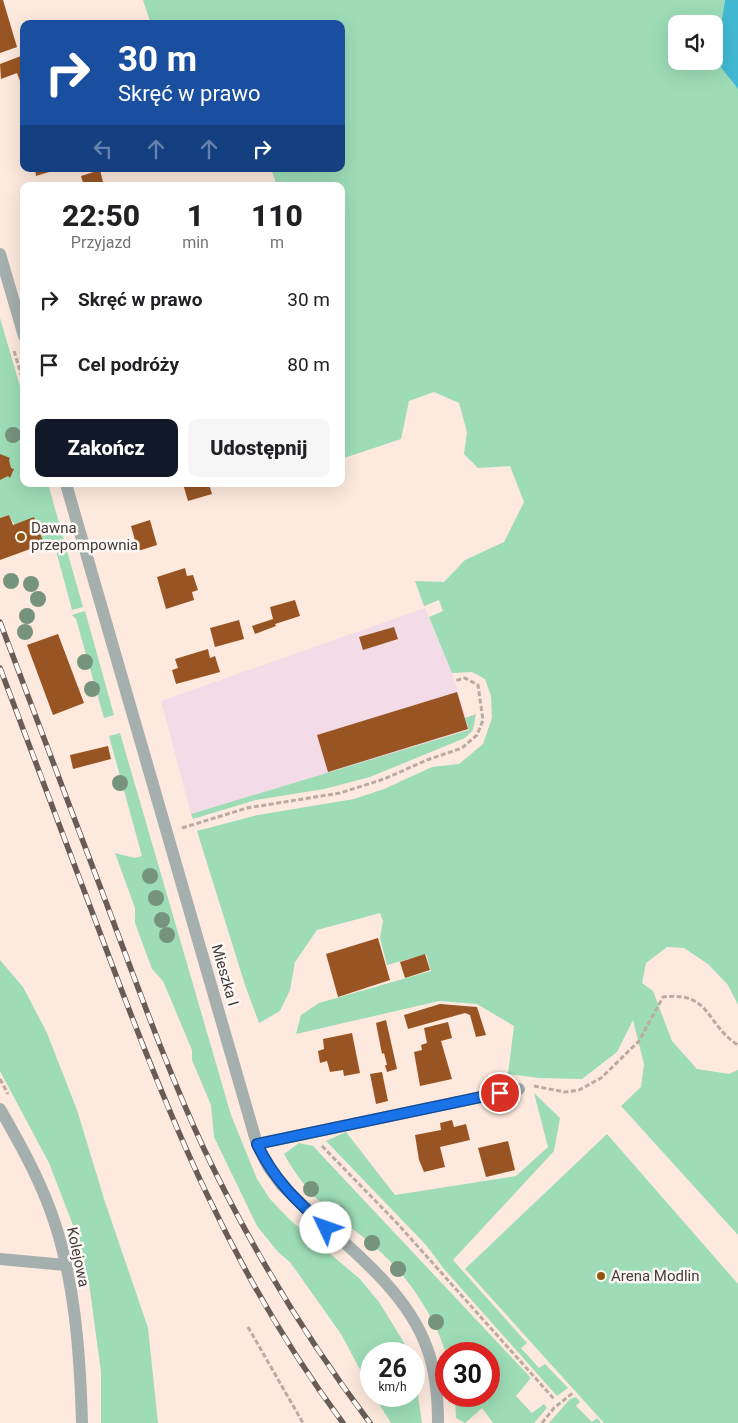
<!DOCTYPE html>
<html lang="pl">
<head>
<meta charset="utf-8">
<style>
	:root { --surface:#fff; --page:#f6f6f6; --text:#202124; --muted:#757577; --accent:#111827 }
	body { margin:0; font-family:Roboto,sans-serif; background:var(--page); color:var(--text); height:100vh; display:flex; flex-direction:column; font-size:19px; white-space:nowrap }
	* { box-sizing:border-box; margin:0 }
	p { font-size:16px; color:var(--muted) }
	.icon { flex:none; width:28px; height:28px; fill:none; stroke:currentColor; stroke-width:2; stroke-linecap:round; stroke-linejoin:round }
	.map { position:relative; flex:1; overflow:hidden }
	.side { position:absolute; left:20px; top:182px; width:325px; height:305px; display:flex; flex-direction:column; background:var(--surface); border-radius:10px; box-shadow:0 5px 20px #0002 }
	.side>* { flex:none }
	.top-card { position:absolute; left:20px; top:20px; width:325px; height:152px; border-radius:10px; box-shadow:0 5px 20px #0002; background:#1a4fa0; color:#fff; overflow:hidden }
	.tools { position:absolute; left:668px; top:15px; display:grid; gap:10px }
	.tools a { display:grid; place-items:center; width:55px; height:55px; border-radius:10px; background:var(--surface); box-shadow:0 5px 20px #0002; font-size:25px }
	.speed { position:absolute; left:360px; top:1342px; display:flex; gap:10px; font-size:25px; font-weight:700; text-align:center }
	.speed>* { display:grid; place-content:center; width:65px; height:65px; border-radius:50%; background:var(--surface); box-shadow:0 5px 20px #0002; line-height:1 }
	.speed small { font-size:12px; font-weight:400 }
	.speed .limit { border:8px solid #d22; background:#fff; color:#111 }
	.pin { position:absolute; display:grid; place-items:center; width:42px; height:42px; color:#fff; margin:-21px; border:2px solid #fff; border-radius:50%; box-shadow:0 1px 5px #0007 }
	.me { position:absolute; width:55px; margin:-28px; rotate:312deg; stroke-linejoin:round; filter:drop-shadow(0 0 4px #0008) }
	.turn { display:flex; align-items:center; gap:18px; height:105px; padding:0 15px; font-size:22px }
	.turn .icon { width:65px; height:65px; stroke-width:2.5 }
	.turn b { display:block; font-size:35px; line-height:42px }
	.lanes { display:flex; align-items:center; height:48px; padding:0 15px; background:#0003; justify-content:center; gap:25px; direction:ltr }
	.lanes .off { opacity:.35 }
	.eta { display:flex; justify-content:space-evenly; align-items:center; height:85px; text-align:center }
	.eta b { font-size:30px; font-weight:800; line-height:35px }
	.cta { display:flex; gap:10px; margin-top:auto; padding:10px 15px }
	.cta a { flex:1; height:58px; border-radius:10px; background:var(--accent); color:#fff; font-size:20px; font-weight:800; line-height:58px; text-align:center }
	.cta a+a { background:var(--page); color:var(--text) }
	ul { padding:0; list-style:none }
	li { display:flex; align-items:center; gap:15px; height:65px; padding:0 15px }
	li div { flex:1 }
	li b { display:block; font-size:19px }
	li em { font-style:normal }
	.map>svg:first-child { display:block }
	.commercial { fill:#f3dce7 }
	.green { fill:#9ddcb7; fill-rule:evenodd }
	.water { fill:#42b9d3 }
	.building { fill:#985523 }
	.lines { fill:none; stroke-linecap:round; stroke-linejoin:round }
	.path { stroke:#bbaba1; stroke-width:3; stroke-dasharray:5 2.5; stroke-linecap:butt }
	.minor { stroke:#a4afae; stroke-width:12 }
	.rail-casing { stroke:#675d56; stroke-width:5.5 }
	.rail { stroke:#fef9f7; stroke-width:4; stroke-dasharray:11; stroke-linecap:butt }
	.tree { fill:#76937d }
	.route-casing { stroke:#114b97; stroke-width:12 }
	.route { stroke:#1a73e8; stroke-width:9 }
	.poi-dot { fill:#8f590d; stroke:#fef9f7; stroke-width:2 }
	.labels { text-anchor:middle; stroke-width:5; stroke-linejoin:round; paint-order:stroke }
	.poi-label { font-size:15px; fill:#433b36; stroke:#fef9f7; text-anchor:start }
	.street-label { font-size:15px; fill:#433b36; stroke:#fef9f7 }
</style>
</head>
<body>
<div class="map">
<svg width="738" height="1423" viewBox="0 0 738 1423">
	<rect width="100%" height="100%" fill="#fde9dd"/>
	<path class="commercial" d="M425,608L452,673L470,730L191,814L161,701Z"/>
	<g class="green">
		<path d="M143,0H725L715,60L738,89V1005L728,985L708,964L684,948L667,947L646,963L642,983L653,991L672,1041L697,1069L729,1074L738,1070V1235L621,1106L641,1087L644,1064L633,1020L617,1052L582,1079L539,1078L508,1074L514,1026L477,1004L439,1001L296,1034L301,1015L319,1003L431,971L426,954L387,965L380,938L383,921L380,913L317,930L295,962L290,990L280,1011L259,1023L245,985L197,831L258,815L354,799L384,789L432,767L459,764L483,744L492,718L491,696L485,679L472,672L452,673L429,617L443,611L439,600L424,606L415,581L444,582L465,560L504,542L524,502L510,466L478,468L464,454L467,432L459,403L434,392L409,401L401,439L341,459V186H277L271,169H341V24H151ZM676,24H714V61H676Z"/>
		<path d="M0,318L24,400V484H48L83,607L72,610L54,543C37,544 14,530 9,515L0,518Z"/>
		<path d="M85,611L114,715L104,718L76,619L72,615Z"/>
		<path d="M476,714L473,730L465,738L370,777L324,789L256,800L193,819L191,814L469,730L465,718Z"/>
		<path d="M120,733L231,1115L257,1179L270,1199L290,1220L360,1279L379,1302L408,1349L410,1354H371V1390L341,1334L290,1262L278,1252L257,1226L214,1137L211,1105L192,1060V1050L163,981L152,969L135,923V908L115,853L135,858L142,856L109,736Z"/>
		<path d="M0,960L23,987L47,1033L77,1110L105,1202L148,1328L158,1423H101V1372L89,1283L76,1233L49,1163L0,1071Z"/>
		<path d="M534,1093L560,1118L554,1151L453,1260L527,1343L521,1348L539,1368L545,1364L568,1388L557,1396L444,1269L426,1245L326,1141L346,1132L395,1195L516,1176L548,1147Z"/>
		<path d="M607,1134L738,1284V1423H604L465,1269Z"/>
		<path d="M299,1143L313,1146L531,1378L516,1396L532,1413L544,1404L547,1408L534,1423H493L482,1408L465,1423L456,1418L455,1396H489V1354H446C436,1320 413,1285 389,1260C367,1237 337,1220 315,1197C303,1184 293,1170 284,1154Z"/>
		<path d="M414,1369L422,1423H391L374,1396H414Z"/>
		<path d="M576,1397L580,1402L576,1406L592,1422L597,1418L601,1423H549L570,1399Z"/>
	</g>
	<path class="water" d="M725,0H738V89L715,60Z"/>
	<g class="building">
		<path d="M0,0H3L17,47L0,53Z"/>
		<path d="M21,56L24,79L20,81L17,73L1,79L0,64Z"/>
		<path d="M35,169H59L36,176Z"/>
		<path d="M100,170L104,186H84L81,176Z"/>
		<path d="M0,454L10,458L9,460L11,468L14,469L10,478L8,476L0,480Z"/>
		<path d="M183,484H209L212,494L188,501Z"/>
		<path d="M9,515L13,525L34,517L44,544L0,560V518Z"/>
		<path d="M150,520L157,545L138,551L131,526Z"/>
		<path d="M185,568L187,576L193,575L198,590L192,592L194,600L166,609L157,577Z"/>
		<path d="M295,600L300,616L275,624L276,626L255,634L252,626L273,619L270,607Z"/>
		<path d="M239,620L244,639L215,647L210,628Z"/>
		<path d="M394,627L398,639L363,650L359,637Z"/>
		<path d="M58,634L84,703L53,715L27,645Z"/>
		<path d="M208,649L210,658L215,656L220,672L176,684L172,670L178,668L175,659Z"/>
		<path d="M457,692L468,729L328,772L317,735Z"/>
		<path d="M108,746L111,759L73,769L70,755Z"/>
		<path d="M378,938L390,980L338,997L326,954Z"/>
		<path d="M425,954L430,970L405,978L400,962Z"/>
		<path d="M440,1004L477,1007L486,1035L476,1037L470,1015L465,1013L408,1029L404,1015Z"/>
		<path d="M386,1020L397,1069L387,1072L385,1065H387L384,1053L382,1054L376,1023Z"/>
		<path d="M448,1022L452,1038L441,1041L452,1079L420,1086L414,1052L422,1050L421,1045L427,1043L424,1028Z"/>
		<path d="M352,1033L360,1073L344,1076L343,1070L330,1072L327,1061L320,1063L318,1051L324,1049L323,1039Z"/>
		<path d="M382,1072L388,1101L376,1104L370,1074Z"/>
		<path d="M452,1120L454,1127L466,1124L470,1140L440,1147L445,1167L424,1172L419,1160L415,1135L441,1130L440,1123Z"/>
		<path d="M508,1141L515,1170L486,1177L478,1148Z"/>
	</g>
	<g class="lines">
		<g class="path">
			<path d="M14,351L24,384"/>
			<path d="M182,828L247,808L340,793L384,779L427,760L462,748L477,735L483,720L478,685L465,678L454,681"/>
			<path d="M0,1079L8,1094"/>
			<path d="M534,1086L565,1092L579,1090L601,1078L639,1041L663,997C711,991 706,1025 738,1045"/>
			<path d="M322,1146L396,1222L554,1399"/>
			<path d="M248,1327L303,1423"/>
			<path d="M542,1423L554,1408L574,1392"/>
		</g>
		<g class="minor">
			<path d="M0,254L24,336"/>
			<path d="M66,484L257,1144L269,1168L281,1184C329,1234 403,1281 427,1348C436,1372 438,1397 438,1423"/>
			<path d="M0,1109C19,1142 38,1176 51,1212C75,1278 80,1353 82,1423"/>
			<path d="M257,1144L519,1089"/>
			<path d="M0,1259L65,1265"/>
		</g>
		<defs>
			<g id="rail">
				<path d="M0,622C34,711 67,800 101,889C134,976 165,1065 204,1149C250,1246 306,1338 370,1423"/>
				<path d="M0,668C35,760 70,853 105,946C169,1118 232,1274 343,1423"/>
			</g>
		</defs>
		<use href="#rail" class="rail-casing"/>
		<use href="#rail" class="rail"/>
	</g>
	<g class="tree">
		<circle cx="13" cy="435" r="8"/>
		<circle cx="11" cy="581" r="8"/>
		<circle cx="31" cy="584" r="8"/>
		<circle cx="38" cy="599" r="8"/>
		<circle cx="27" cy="616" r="8"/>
		<circle cx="25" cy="632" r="8"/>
		<circle cx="85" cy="662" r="8"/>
		<circle cx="92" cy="689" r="8"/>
		<circle cx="120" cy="783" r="8"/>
		<circle cx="150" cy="876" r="8"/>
		<circle cx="156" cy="898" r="8"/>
		<circle cx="162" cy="920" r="8"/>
		<circle cx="167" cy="935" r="8"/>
		<circle cx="311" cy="1189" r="8"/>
		<circle cx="338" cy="1213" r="8"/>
		<circle cx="372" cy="1243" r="8"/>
		<circle cx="398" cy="1269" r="8"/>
		<circle cx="436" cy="1322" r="8"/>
	</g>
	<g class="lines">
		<defs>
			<path id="route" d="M326,1228C297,1201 274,1180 257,1144L500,1093"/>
		</defs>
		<use href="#route" class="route-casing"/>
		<use href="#route" class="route"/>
	</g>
	<g class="poi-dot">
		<circle cx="21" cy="537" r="5"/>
		<circle cx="601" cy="1276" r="5"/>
	</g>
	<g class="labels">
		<g class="poi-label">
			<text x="31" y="533">Dawna<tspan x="31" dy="17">przepompownia</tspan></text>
			<text x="611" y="1281">Arena Modlin</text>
		</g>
		<g class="street-label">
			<text transform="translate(225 975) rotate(74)" y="5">Mieszka I</text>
			<text transform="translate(78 1257) rotate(78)" y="5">Kolejowa</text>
		</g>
	</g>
</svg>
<div class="tools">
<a><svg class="icon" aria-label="sound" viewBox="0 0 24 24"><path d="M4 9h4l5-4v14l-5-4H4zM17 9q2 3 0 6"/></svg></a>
</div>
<div class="speed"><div>26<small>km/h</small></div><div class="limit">30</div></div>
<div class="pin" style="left:500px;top:1093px;background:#d93025"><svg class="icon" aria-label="arrive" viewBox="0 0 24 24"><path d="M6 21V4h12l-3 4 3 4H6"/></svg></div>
<svg class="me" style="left:326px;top:1228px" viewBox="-20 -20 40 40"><circle r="19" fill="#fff"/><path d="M0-13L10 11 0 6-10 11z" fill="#1a73e8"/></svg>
<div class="top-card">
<div class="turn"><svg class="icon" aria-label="right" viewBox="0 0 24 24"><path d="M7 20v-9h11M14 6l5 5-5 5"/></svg><div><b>30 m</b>Skręć w prawo</div></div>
<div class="lanes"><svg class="icon off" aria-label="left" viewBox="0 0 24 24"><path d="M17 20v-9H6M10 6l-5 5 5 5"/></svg><svg class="icon off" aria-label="ahead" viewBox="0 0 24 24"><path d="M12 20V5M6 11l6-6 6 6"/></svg><svg class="icon off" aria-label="ahead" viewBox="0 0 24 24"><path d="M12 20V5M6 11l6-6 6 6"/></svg><svg class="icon" aria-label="right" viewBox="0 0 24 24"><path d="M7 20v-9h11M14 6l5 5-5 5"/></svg></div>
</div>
<section class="side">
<div class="eta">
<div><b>22:50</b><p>Przyjazd</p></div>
<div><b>1</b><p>min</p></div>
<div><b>110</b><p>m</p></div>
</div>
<ul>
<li><svg class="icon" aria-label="right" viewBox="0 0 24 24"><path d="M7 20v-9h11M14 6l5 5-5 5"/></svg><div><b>Skręć w prawo</b></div><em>30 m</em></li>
<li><svg class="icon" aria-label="arrive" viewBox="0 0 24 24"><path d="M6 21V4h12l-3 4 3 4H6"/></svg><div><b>Cel podróży</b></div><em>80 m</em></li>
</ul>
<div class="cta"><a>Zakończ</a><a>Udostępnij</a></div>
</section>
</div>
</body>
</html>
